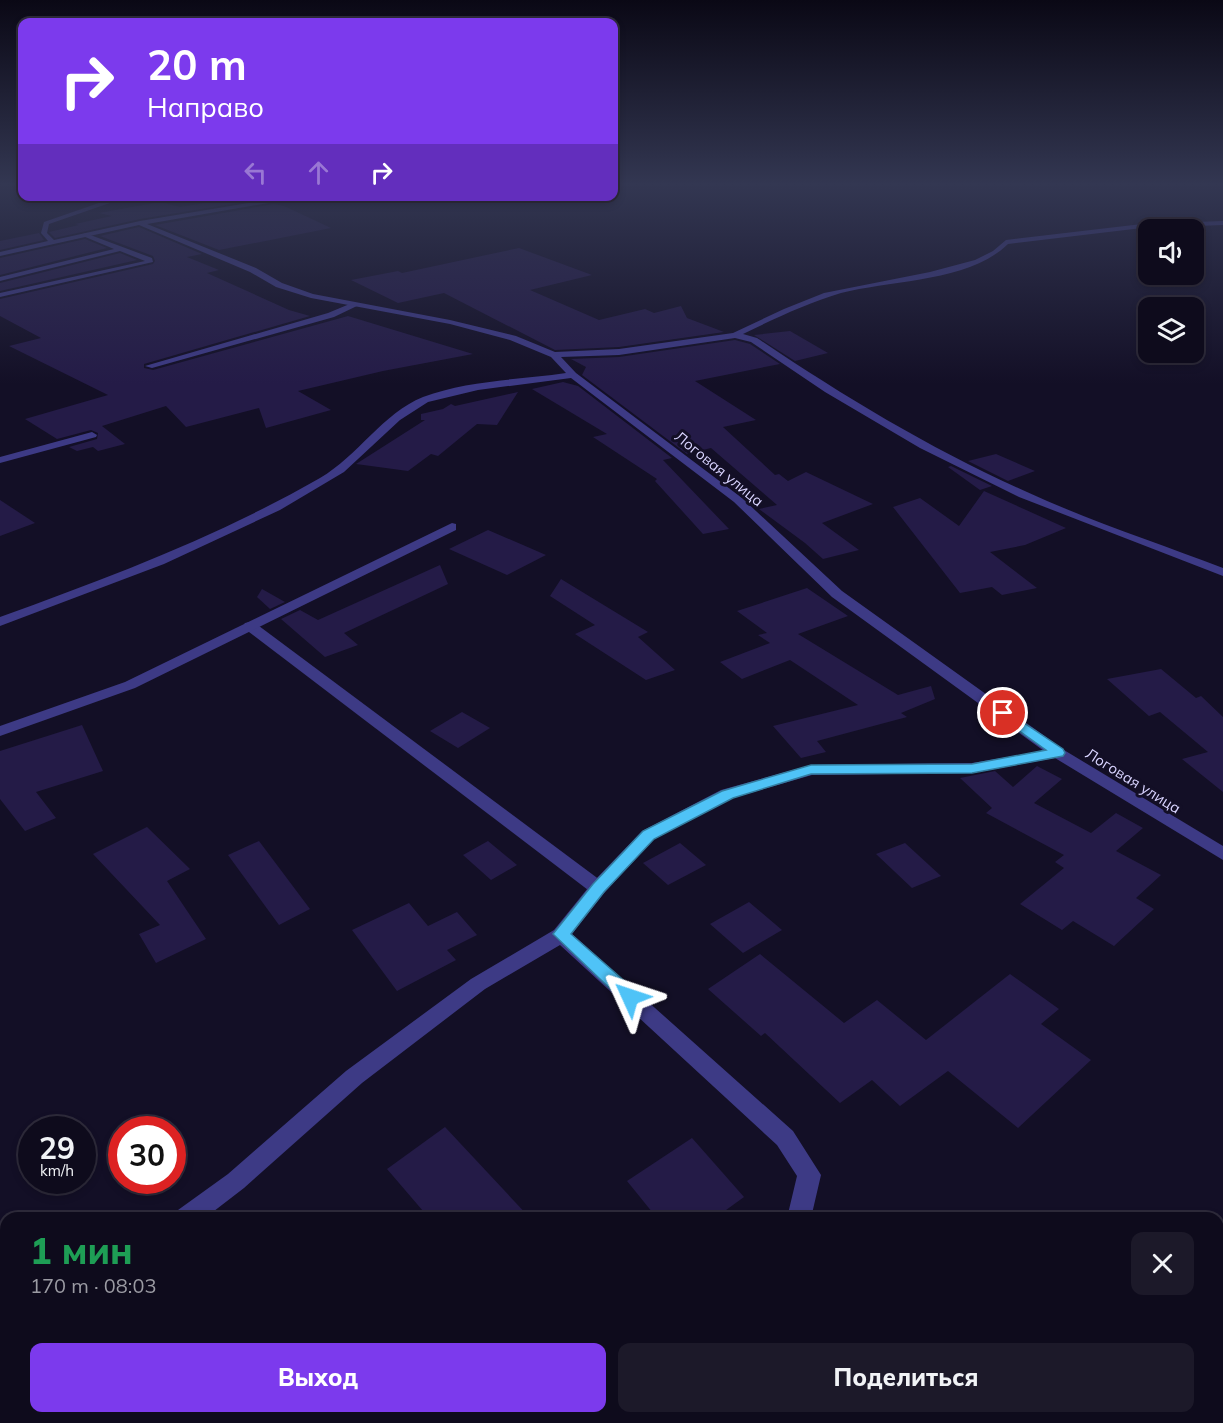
<!DOCTYPE html>
<html lang="ru">
<head>
<meta charset="utf-8">
<style>
	:root { --surface:#0e0b1c; --page:#1c1929; --text:#f1f3f6; --muted:#9b9ba3; --line:#2e2b3b; --accent:#7c3aed }
	body { margin:0; font-family:Mulish,sans-serif; background:var(--page); color:var(--text); height:100vh; display:flex; flex-direction:column; font-size:22px; white-space:nowrap }
	* { box-sizing:border-box; margin:0 }
	p { font-size:20px; color:var(--muted) }
	.icon { flex:none; width:33px; height:33px; fill:none; stroke:currentColor; stroke-width:2; stroke-linecap:round; stroke-linejoin:round }
	.map { position:relative; flex:1; overflow:hidden }
	.drawer { position:absolute; left:0px; top:1212px; width:1224px; height:212px; display:flex; flex-direction:column; background:var(--surface); border-radius:18px 18px 0 0; box-shadow:0 3px 9px #0003,0 0 0 2px var(--line) }
	.drawer>* { flex:none }
	.guide { position:absolute; left:18px; top:18px; width:600px; height:183px; border-radius:12px; box-shadow:0 3px 9px #0003,0 0 0 2px var(--line); background:#7c3aed; color:#fff; overflow:hidden }
	.controls { position:absolute; left:1138px; top:219px; display:grid; gap:12px }
	.controls a { display:grid; place-items:center; width:66px; height:66px; border-radius:12px; background:var(--surface); box-shadow:0 3px 9px #0003,0 0 0 2px var(--line); font-size:30px }
	.speed { position:absolute; left:18px; top:1116px; display:flex; gap:12px; font-size:30px; font-weight:700; text-align:center }
	.speed>* { display:grid; place-content:center; width:78px; height:78px; border-radius:50%; background:var(--surface); box-shadow:0 3px 9px #0003,0 0 0 2px var(--line); line-height:1 }
	.speed small { font-size:15px; font-weight:400 }
	.speed .limit { border:9px solid #d22; background:#fff; color:#111 }
	.pin { position:absolute; display:grid; place-items:center; width:51px; height:51px; color:#fff; margin:-26px; border:3px solid #fff; border-radius:50%; box-shadow:0 2px 6px #0007 }
	.me { position:absolute; width:66px; margin:-33px; rotate:312deg; stroke-linejoin:round; filter:drop-shadow(0 0 4px #0008) }
	.turn { display:flex; align-items:center; gap:21px; height:126px; padding:0 30px; font-size:27px }
	.turn .icon { width:78px; height:78px; stroke-width:2.5 }
	.turn b { display:block; font-size:42px; line-height:51px }
	.lanes { display:flex; align-items:center; height:57px; padding:0 30px; background:#0003; justify-content:center; gap:30px; direction:ltr }
	.lanes .off { opacity:.35 }
	.round { display:grid; place-items:center; flex:none; width:63px; height:63px; border-radius:12px; background:var(--page) }
	.head { display:flex; align-items:center; justify-content:space-between; height:102px; padding:0 30px }
	h1 { font-size:36px; font-weight:800; line-height:45px; color:#1e9e55 }
	.cta { display:flex; gap:12px; margin-top:auto; padding:12px 30px }
	.cta a { flex:1; height:69px; border-radius:12px; background:var(--accent); color:#fff; font-size:24px; font-weight:800; line-height:69px; text-align:center }
	.cta a+a { background:var(--page); color:var(--text) }
	.map>svg:first-child { display:block }
	.building { fill:#241b47 }
	.lines { fill:none; stroke-linecap:round; stroke-linejoin:round }
	.service { fill:#3d3a85; fill-rule:evenodd }
	.minor { fill:#3d3a85; fill-rule:evenodd }
	.route { fill:#4fc3f7; stroke:#337fa1; stroke-width:1.5 }
	.labels { text-anchor:middle; stroke-width:6; stroke-linejoin:round; paint-order:stroke }
	.far-street-label { font-size:15px; fill:#d9d4ff; stroke:#130f26 }
</style>
</head>
<body>
<div class="map">
<svg width="1223" height="1423" viewBox="0 0 1223 1423">
	<rect width="100%" height="100%" fill="#130f26"/>
	<g class="building">
		<path d="M249,196L262,199L140,219L55,238L49,232L79,225L75,224L112,216L99,213L160,202L180,207Z"/>
		<path d="M274,204L284,206L331,228L219,250L155,225Z"/>
		<path d="M139,227L202,254L187,257L219,270L207,273L289,310L310,316L144,364V368L153,370L348,316L473,354L383,371L298,391L331,410L266,428L259,408L186,427L166,406L102,426L125,444L98,451L93,447L77,451L69,447L97,439L98,433L91,430L57,439L25,419L108,395L9,346L41,338L0,316V299L153,264L155,261L153,256L100,236Z"/>
		<path d="M39,233L44,240L0,250V241Z"/>
		<path d="M85,239L107,248L0,275V258Z"/>
		<path d="M519,248L592,275L530,290L599,320L645,309L654,313L681,306L687,318L724,332L619,347L555,350L444,293L398,303L351,280L398,271L402,273Z"/>
		<path d="M120,253L137,260L0,291V283Z"/>
		<path d="M790,331L828,353L795,361L754,335Z"/>
		<path d="M735,340L750,344L780,364L695,381L756,420L723,427L775,475L779,474L788,481L806,472L873,504L822,523L859,550L823,559L805,543L759,509L777,505L711,448L687,454L582,375L586,367L571,359L619,357Z"/>
		<path d="M563,382L578,386L672,458L663,460L729,529L703,534L655,481L657,479L593,437L607,434L532,389Z"/>
		<path d="M518,392L497,425L477,424L438,456L431,454L408,471L356,464L425,420H421V414L443,409L451,404L455,406Z"/>
		<path d="M996,454L1035,471L1008,481L968,461Z"/>
		<path d="M951,466L992,486L980,490L948,467Z"/>
		<path d="M984,491L1066,528L1025,545L990,552L1037,588L1002,595L992,587L960,593L893,507L920,498L959,526Z"/>
		<path d="M0,500L35,523L0,536Z"/>
		<path d="M488,530L546,555L507,575L449,549Z"/>
		<path d="M440,565L448,584L344,633L358,645L325,657L281,619L300,610L318,620Z"/>
		<path d="M561,579L648,632L638,637L675,670L646,680L575,634L595,625L550,596Z"/>
		<path d="M807,588L848,616L798,634L898,695L931,686L935,699L901,713L907,717L817,741L826,752L801,758L773,726L858,705L790,660L742,679L720,662L770,643L758,635L767,633L737,611Z"/>
		<path d="M262,589L285,602L270,609L257,597Z"/>
		<path d="M1161,669L1196,698L1201,696L1223,717V792L1182,759L1208,752L1160,712L1149,716L1107,679Z"/>
		<path d="M462,712L490,728L458,748L430,731Z"/>
		<path d="M82,725L103,771L36,792L56,818L25,831L0,799V751Z"/>
		<path d="M1037,766L1062,779L1034,803L1091,833L1116,813L1143,828L1116,851L1161,875L1136,898L1154,909L1114,946L1073,921L1062,930L1020,904L1064,868L1055,862L1064,855L986,813L992,808L960,778L995,771L1013,787Z"/>
		<path d="M147,827L190,869L167,881L206,939L156,963L139,934L160,925L93,854Z"/>
		<path d="M259,841L310,909L279,925L228,855Z"/>
		<path d="M488,841L517,865L491,880L463,855Z"/>
		<path d="M680,843L706,865L668,885L643,863Z"/>
		<path d="M905,843L941,876L912,888L876,854Z"/>
		<path d="M749,902L782,930L743,953L710,924Z"/>
		<path d="M409,903L428,926L457,912L477,935L447,950L456,960L397,991L352,930Z"/>
		<path d="M760,954L844,1023L877,1000L926,1040L1010,974L1059,1009L1041,1024L1091,1060L1018,1128L948,1071L900,1106L872,1080L840,1103L765,1033L761,1036L708,989Z"/>
		<path d="M445,1127L530,1218H429L387,1169Z"/>
		<path d="M692,1138L744,1197L715,1218H657L627,1181Z"/>
	</g>
	<g class="lines">
		<g class="service">
			<path d="M85,233L152,258L153,262L0,297V293L145,261L120,251L0,281V277L114,249L83,236Z"/>
			<path d="M352,303L359,305L334,317L152,368L145,366L328,313Z"/>
			<path d="M92,432L97,435L96,437L0,463V457Z"/>
			<path d="M250,622L255,623L604,883L607,888L604,893L598,894L592,893L245,629L243,626L245,623Z"/>
		</g>
		<g class="minor">
			<path d="M119,196H130L49,224L47,233L54,240L140,221L291,196H308L147,224L256,268L282,283L313,294L450,320L516,336L555,352L619,349L733,333L784,309L824,293L930,272L975,260L993,251L1006,240L1142,224L1223,221V225L1142,228L1008,244C969,282 892,280 841,293C807,303 774,319 743,334L757,338C843,396 932,450 1027,492C1090,521 1158,543 1223,568V576L1019,497L920,448L825,392L751,342L735,338L619,355L561,357L576,373L742,498L842,591L1064,750L1223,846V860L1055,758L972,773L812,775L733,798L654,839L604,893L572,934L793,1131L821,1175L811,1218H787L797,1176L777,1145L560,945L485,989L362,1083L244,1188L205,1218H174L178,1210L228,1174L346,1071L471,979L554,930L592,883L642,831L721,790L811,765L972,763L1044,751L832,597L734,502L571,378L478,390L428,402L400,420L344,472L280,510L164,564L0,626V617C110,577 219,536 320,478C358,456 383,413 423,397C468,380 519,380 566,373L551,357L510,340L450,324L311,298L276,287L250,272L139,225L0,256V252L48,241L41,233L44,222Z"/>
			<path d="M452,523L456,524V530L135,688L0,736V726L125,682Z"/>
			<path d="M6,1310V1336L0,1339V1313Z"/>
			<path d="M641,1418H668L670,1423H642Z"/>
		</g>
	</g>
	<linearGradient id="sky" x2="0" y2="1"><stop stop-color="#0a0815"/><stop offset="0.48" stop-color="#333752"/><stop offset="1" stop-color="#333752" stop-opacity="0"/></linearGradient>
	<rect width="1223" height="384" fill="url(#sky)"/>
	<path class="route" d="M1003,709L1063,749L1065,753L1063,756L972,773L811,774L733,798L654,839L604,892L571,934L637,992L639,997L637,1002L630,1004L624,1002L553,934L593,884L643,831L722,791L811,765L972,764L1046,750L998,716L996,713L998,710Z"/>
	<g class="labels">
		<g class="far-street-label">
			<text transform="translate(719 469) rotate(39)" y="5">Логовая улица</text>
			<text transform="translate(1133 781) rotate(32)" y="5">Логовая улица</text>
		</g>
	</g>
</svg>
<div class="controls">
<a><svg class="icon" aria-label="sound" viewBox="0 0 24 24"><path d="M4 9h4l5-4v14l-5-4H4zM17 9q2 3 0 6"/></svg></a>
<a><svg class="icon" aria-label="layers" viewBox="0 0 24 24"><path d="M12 4l9 5-9 5-9-5zM3 14l9 5 9-5"/></svg></a>
</div>
<div class="speed"><div>29<small>km/h</small></div><div class="limit">30</div></div>
<div class="pin" style="left:1003px;top:713px;background:#d93025"><svg class="icon" aria-label="arrive" viewBox="0 0 24 24"><path d="M6 21V4h12l-3 4 3 4H6"/></svg></div>
<svg class="me" style="left:630px;top:997px" viewBox="-20 -20 40 40"><path d="M0-17L14 15 0 8-14 15z" fill="#4fc3f7" stroke="#fff" stroke-width="4"/></svg>
<div class="guide">
<div class="turn"><svg class="icon" aria-label="right" viewBox="0 0 24 24"><path d="M7 20v-9h11M14 6l5 5-5 5"/></svg><div><b>20 m</b>Направо</div></div>
<div class="lanes"><svg class="icon off" aria-label="left" viewBox="0 0 24 24"><path d="M17 20v-9H6M10 6l-5 5 5 5"/></svg><svg class="icon off" aria-label="ahead" viewBox="0 0 24 24"><path d="M12 20V5M6 11l6-6 6 6"/></svg><svg class="icon" aria-label="right" viewBox="0 0 24 24"><path d="M7 20v-9h11M14 6l5 5-5 5"/></svg></div>
</div>
<section class="drawer">
<div class="head"><div><h1>1 мин</h1><p>170 m · 08:03</p></div><a class="round"><svg class="icon" aria-label="close" viewBox="0 0 24 24"><path d="M6 6l12 12M18 6L6 18"/></svg></a></div>
<div class="cta"><a>Выход</a><a>Поделиться</a></div>
</section>
</div>
</body>
</html>
